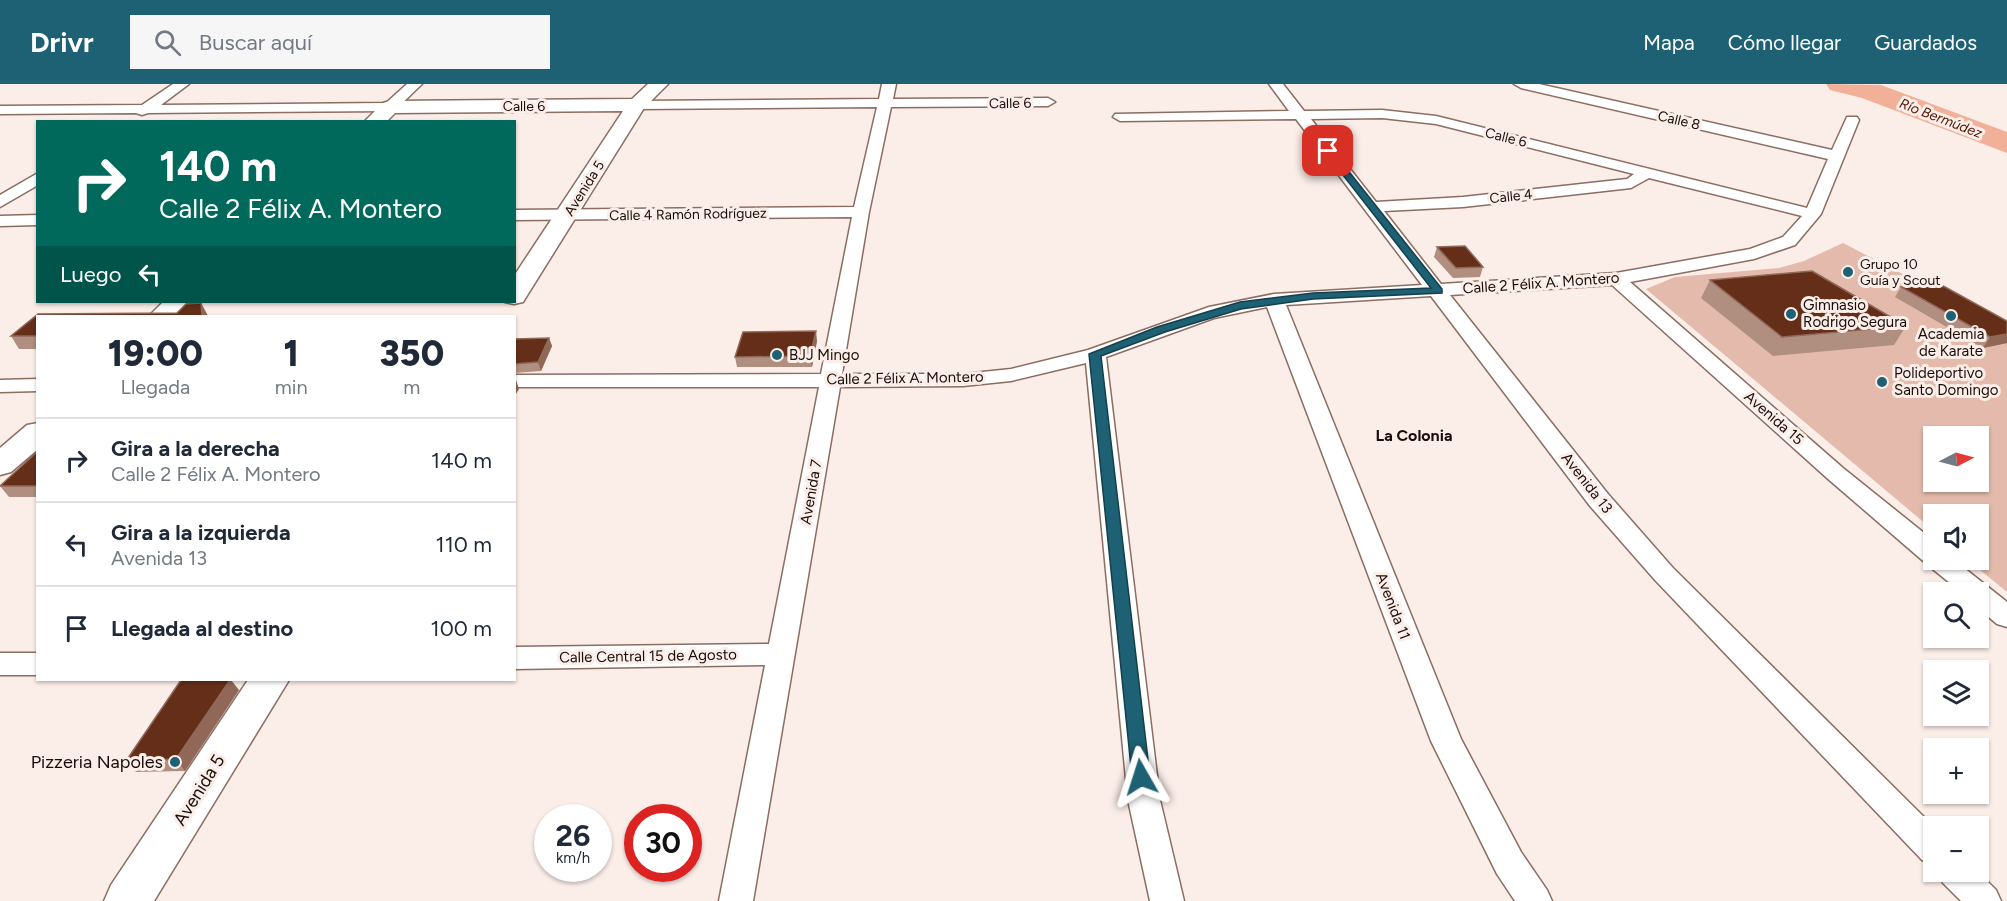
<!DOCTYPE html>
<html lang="es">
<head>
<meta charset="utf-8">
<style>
	:root { --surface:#fff; --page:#f6f6f7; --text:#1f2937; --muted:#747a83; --line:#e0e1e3; --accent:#1e6174 }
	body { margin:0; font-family:Figtree,sans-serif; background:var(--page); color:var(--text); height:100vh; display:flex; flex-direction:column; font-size:22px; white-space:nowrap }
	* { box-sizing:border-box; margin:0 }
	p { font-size:20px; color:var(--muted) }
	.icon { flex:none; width:33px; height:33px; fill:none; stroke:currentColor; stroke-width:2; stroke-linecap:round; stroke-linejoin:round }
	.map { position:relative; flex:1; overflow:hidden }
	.panel { position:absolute; left:36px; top:231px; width:480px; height:366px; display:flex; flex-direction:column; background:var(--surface); border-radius:0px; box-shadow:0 2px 4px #0004 }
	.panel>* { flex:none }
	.guide { position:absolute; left:36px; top:36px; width:480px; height:183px; border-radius:0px; box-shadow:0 2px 4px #0004; background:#00695c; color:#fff; overflow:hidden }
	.needle { width:39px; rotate:84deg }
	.fabs { position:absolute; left:1923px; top:342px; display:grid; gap:12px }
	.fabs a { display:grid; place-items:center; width:66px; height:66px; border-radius:0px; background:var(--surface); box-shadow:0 2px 4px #0004; font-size:30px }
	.speed { position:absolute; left:534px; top:720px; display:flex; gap:12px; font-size:30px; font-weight:700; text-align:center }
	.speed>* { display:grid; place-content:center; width:78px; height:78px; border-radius:50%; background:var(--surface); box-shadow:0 2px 4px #0004; line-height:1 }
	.speed small { font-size:15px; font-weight:400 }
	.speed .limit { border:9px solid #d22; background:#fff; color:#111 }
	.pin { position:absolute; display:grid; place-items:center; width:51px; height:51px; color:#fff; margin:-26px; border-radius:12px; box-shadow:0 3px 9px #0006 }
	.me { position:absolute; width:66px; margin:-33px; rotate:354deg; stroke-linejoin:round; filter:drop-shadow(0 0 4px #0008) }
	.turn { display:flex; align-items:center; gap:21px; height:126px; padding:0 24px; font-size:27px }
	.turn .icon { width:78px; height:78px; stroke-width:2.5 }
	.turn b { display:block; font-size:42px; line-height:51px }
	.then { display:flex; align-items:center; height:57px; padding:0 24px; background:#0003; gap:12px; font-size:22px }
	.eta { display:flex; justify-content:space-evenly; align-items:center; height:102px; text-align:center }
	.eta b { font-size:36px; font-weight:800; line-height:42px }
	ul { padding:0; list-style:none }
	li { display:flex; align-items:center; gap:18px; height:84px; padding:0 24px; border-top:2px solid var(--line) }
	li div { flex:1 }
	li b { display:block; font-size:22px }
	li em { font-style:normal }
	header { display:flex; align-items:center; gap:36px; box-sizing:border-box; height:84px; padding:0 30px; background:var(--accent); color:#fff }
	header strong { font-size:28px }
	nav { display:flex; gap:33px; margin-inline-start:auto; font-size:21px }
	.search { width:420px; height:54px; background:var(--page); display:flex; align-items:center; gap:15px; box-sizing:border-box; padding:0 21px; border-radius:0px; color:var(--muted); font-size:22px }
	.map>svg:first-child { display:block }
	.green { fill:#e3baab; fill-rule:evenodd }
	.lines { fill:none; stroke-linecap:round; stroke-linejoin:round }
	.river { fill:#f2b098; fill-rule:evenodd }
	.minor-casing { stroke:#8b6d62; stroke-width:3 }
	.primary-casing { stroke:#8b6d62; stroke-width:3 }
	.minor { fill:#fff; fill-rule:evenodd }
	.primary { fill:#fff; fill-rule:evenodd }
	.wall { fill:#b08e80 }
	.shaded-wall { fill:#916757 }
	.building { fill:#642e19; stroke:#916757; stroke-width:1.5 }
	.route { fill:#1e6174; stroke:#143f4b; stroke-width:1.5 }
	.poi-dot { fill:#1e6174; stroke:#fbede8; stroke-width:2 }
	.labels { text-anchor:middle; stroke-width:6; stroke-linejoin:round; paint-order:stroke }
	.far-street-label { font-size:14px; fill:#180d09; stroke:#fbede8 }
	.far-water-label { font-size:14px; font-style:italic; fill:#4d1400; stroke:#fbede8 }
	.far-poi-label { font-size:14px; fill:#180d09; stroke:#fbede8; text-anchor:start }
	.street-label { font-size:15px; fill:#180d09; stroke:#fbede8 }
	.poi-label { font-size:15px; fill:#180d09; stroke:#fbede8; text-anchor:start }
	.neighbourhood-label { font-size:16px; font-weight:bold; fill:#180d09; stroke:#fbede8 }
	.near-poi-label { font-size:18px; fill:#180d09; stroke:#fbede8; text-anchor:end }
	.near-street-label { font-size:18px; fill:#180d09; stroke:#fbede8 }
</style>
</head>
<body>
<header>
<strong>Drivr</strong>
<div class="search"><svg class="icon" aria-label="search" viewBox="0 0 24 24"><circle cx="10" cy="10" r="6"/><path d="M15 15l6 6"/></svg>Buscar aquí</div>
<nav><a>Mapa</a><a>Cómo llegar</a><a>Guardados</a></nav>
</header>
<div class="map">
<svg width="2007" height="817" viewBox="0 0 2007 817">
	<rect width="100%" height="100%" fill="#fbede8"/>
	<path class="green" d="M1843,159L2007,244V508L1968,476H1978V430H1934L1933,446L1646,205L1675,193L1779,184L1804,177ZM1934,352H1978V398H1934Z"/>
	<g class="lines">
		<path class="river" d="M1826,0L1881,1L2007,48V69L1862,14L1830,6Z"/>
		<defs>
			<g id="minor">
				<path d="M173,0H189L161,21L386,19L407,0H422L395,26L390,27L148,29L142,31L136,29L0,30V22L142,21Z"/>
				<path d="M882,0H896L893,15L1048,14L1055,18L1048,22L891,23L869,128L842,290H963L1011,285L1088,266L1209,223L1274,210L1422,201L1296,35L1120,37L1113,33L1115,30L1289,27L1269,0H1283L1304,27L1382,26L1436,32L1807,124L1828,75L1521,4L1514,0H1539L1832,66L1847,33H1857L1859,36L1821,130L1795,161L1754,175L1630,198L1843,384L1934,457V476H1954L2007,518V543L1997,540L1978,524V508H1961L1929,482L1827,394L1612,201L1450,211L1608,410L1673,484L1934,743V781L1922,776L1655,496L1590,422L1431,212L1286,221L1461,655L1521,768L1547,806L1552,817H1515L1497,790L1431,657L1267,223L1214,234L1106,273L1160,716L1184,817H1150L1128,716L1086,279L1011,297L963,302L840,303L753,817H719L765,581L514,585V563L769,560L819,303H514V291L821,290L852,133L514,136V126L854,123L877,23L637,25L630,21L637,17L879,15ZM1382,34L1436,40L1634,90L1627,95L1463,113L1376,118L1311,35ZM1649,94L1802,132L1783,153L1750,165L1616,189L1441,200L1384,127L1463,123L1631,104Z"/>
				<path d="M38,89V101L0,123V111Z"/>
				<path d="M38,131V141L0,142V132Z"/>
				<path d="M38,295V307L0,308V296Z"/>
				<rect x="0" y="569" width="38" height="22"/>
				<path d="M1938,788H1978L1996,806L2001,817H1961L1943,799Z"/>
			</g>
			<g id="primary">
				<path d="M648,0H668L644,24L523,218L514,220L505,218H514V192L623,27L395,29L386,38H364L383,19L390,17L632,15Z"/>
				<path d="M163,218H191L177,232H149Z"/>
				<path d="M38,339V365L11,388L0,391V364L27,341Z"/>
				<path d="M248,596H289L154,817H104L111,801Z"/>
			</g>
		</defs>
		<use href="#minor" class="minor-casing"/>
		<use href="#primary" class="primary-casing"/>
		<use href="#minor" class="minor"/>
		<use href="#primary" class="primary"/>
	</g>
	<g class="wall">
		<path d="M1437,163L1483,183L1480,193L1453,194L1434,173Z"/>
		<path d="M1710,196L1906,242L1894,261L1773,272L1701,214Z"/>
		<path d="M1901,203L2007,237V259L1983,264L1895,213Z"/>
		<path d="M201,219L208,232H38V265H19L11,252L38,230L177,229L186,220Z"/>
		<path d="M549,254L552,262L541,287L514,289V255Z"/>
		<path d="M817,257L812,283H737L735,273Z"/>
		<path d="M38,367V413H9L0,402Z"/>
		<path d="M239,606L185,687L136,688L126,677Z"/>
	</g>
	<g class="shaded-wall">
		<path d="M201,219L208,232H202Z"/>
		<path d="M816,247L817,257L812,283L810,272Z"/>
		<path d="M2007,250V259L1983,264L1990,253Z"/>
		<path d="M549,254L552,262L541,287L538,278Z"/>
		<path d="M516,296L519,305L514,313V299Z"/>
		<path d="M230,596H231L239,606L185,687L176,675Z"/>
	</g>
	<g class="building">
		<path d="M1465,162L1483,183L1456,184L1437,163Z"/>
		<path d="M1812,187L1906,242L1782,253L1710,196Z"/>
		<path d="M1936,198L2007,237V250L1990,253L1901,203Z"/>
		<path d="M201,219L202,232H38V252H11L38,230L177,229L186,220Z"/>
		<path d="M816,247L810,272L735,273L743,248Z"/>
		<path d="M549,254L538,278L514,280V255Z"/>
		<path d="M38,367V402H0Z"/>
		<path d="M181,596H230L176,675L126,677Z"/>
	</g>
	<path class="route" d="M1325,65H1331L1442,205V209L1313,215L1241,225L1165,248L1101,272L1150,693L1148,698L1141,700L1135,698L1132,693L1089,270L1157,243L1240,218L1313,209L1431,204L1325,68Z"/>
	<g class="poi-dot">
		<circle cx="1848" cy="188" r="6"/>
		<circle cx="1791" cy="230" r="6"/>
		<circle cx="1951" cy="232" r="6"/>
		<circle cx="777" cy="271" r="6"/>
		<circle cx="1882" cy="298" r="6"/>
		<circle cx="175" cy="678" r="6"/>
	</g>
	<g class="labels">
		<g class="far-street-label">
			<text transform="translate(1010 19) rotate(-1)" y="5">Calle 6</text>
			<text x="524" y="27">Calle 6</text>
			<text transform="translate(1679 36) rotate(13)" y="5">Calle 8</text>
			<text transform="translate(1506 53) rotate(14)" y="5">Calle 6</text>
			<text transform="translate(584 104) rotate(-58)" y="5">Avenida 5</text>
			<text transform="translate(1511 112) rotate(-6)" y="5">Calle 4</text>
			<text transform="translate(688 130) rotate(-1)" y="5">Calle 4 Ramón Rodríguez</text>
		</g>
		<g class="far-water-label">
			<text transform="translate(1941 34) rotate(21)" y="5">Río Bermúdez</text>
		</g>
		<g class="far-poi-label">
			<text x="1860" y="185">Grupo 10<tspan x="1860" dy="16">Guía y Scout</tspan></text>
		</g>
		<g class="street-label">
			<text transform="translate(1541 199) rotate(-4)" y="5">Calle 2 Félix A. Montero</text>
			<text transform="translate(905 294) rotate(-1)" y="5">Calle 2 Félix A. Montero</text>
			<text transform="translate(1774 334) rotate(41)" y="5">Avenida 15</text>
			<text transform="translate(1587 399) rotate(52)" y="5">Avenida 13</text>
			<text transform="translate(811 408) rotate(-80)" y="5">Avenida 7</text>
			<text transform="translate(1393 522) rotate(69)" y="5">Avenida 11</text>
			<text transform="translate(648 572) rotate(-1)" y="5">Calle Central 15 de Agosto</text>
		</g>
		<g class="poi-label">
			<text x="1803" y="226">Gimnasio<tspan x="1803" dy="17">Rodrigo Segura</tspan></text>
			<text x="1951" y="255" text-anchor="middle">Academia<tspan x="1951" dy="17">de Karate</tspan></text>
			<text x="789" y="276">BJJ Mingo</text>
			<text x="1894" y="294">Polideportivo<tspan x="1894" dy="17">Santo Domingo</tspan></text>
		</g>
		<g class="neighbourhood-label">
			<text x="1414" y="357">La Colonia</text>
		</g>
		<g class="near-poi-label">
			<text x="163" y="684">Pizzeria Napoles</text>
		</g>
		<g class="near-street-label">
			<text transform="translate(199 706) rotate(-58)" y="6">Avenida 5</text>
		</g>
	</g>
</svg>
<div class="fabs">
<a><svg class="needle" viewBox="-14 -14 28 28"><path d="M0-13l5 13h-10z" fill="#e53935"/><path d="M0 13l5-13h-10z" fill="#747a83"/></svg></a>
<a><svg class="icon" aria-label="sound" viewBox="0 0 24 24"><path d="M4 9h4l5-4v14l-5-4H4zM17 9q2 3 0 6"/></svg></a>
<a><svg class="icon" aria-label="search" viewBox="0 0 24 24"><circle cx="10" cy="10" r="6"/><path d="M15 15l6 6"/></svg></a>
<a><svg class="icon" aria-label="layers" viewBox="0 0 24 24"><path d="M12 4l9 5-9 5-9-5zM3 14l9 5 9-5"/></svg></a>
<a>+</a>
<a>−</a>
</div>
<div class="speed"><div>26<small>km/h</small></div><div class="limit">30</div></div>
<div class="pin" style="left:1328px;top:67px;background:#d93025"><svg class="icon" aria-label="arrive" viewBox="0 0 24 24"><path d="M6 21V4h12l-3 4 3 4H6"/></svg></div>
<svg class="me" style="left:1141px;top:693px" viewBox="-20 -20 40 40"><path d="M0-17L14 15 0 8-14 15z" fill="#1e6174" stroke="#fff" stroke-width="4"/></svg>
<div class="guide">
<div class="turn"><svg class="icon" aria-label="right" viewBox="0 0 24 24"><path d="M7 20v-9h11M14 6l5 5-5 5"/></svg><div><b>140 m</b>Calle 2 Félix A. Montero</div></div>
<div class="then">Luego<svg class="icon" aria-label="left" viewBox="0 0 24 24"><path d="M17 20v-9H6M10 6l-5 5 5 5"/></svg></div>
</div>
<section class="panel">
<div class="eta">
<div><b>19:00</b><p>Llegada</p></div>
<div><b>1</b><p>min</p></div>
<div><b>350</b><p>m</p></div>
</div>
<ul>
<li><svg class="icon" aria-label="right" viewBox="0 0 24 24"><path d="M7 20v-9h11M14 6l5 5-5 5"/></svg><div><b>Gira a la derecha</b><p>Calle 2 Félix A. Montero</p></div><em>140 m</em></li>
<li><svg class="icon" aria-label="left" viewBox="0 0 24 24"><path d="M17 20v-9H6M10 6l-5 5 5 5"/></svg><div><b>Gira a la izquierda</b><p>Avenida 13</p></div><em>110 m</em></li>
<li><svg class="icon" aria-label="arrive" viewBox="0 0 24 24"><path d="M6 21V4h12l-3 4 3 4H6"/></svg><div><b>Llegada al destino</b></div><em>100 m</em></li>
</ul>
</section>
</div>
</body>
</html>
